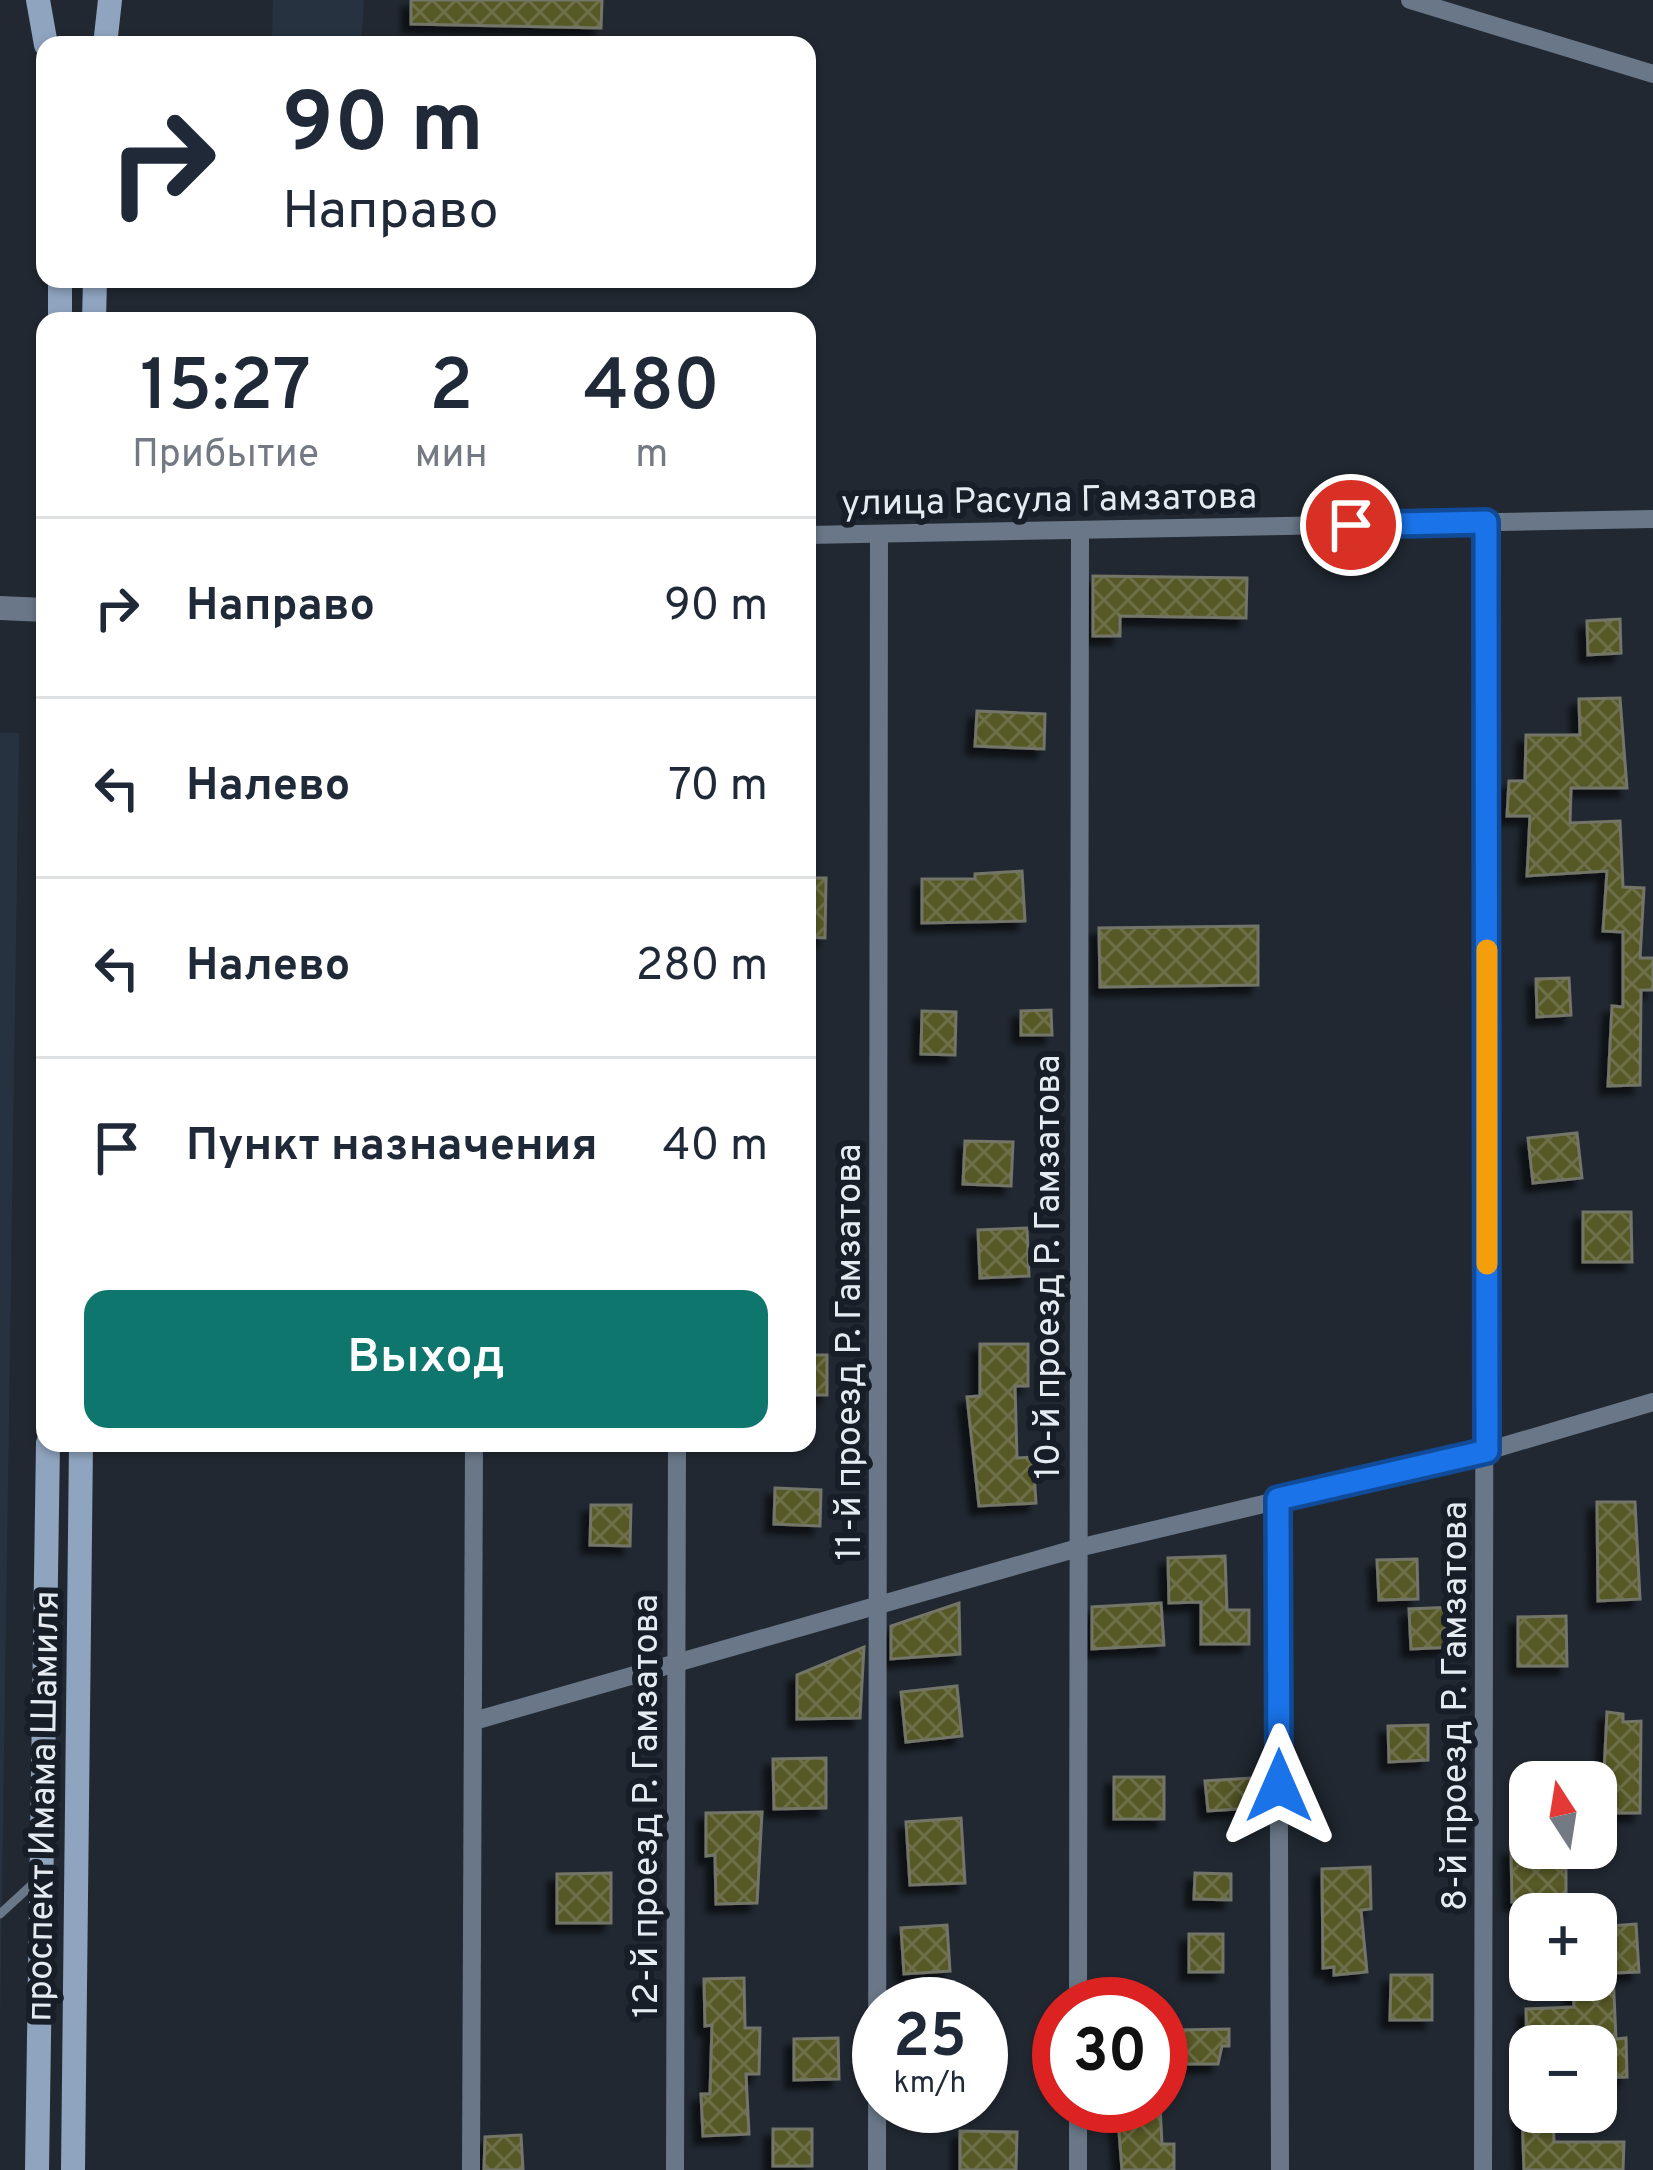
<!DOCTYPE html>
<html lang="ru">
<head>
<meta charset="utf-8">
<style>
	:root { --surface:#fff; --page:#f6f6f7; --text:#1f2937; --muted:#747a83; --line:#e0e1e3; --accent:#0f766e }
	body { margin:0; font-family:Overpass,sans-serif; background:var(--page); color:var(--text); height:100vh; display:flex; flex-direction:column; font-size:45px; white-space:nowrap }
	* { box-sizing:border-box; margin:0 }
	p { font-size:39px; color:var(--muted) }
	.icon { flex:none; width:66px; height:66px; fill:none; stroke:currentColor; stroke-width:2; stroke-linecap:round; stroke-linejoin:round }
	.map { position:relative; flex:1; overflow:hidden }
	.sheet { position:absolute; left:36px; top:312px; width:780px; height:1140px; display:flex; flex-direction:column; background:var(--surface); border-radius:24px; box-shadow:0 3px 9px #0004 }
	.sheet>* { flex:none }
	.guide { position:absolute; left:36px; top:36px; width:780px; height:252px; border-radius:24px; box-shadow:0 3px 9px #0004; background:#fff; color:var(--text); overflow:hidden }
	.needle { width:78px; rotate:348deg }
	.controls { position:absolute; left:1509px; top:1761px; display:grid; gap:24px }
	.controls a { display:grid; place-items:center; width:108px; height:108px; border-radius:24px; background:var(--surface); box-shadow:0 3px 9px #0004; font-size:60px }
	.speed { position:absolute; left:852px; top:1977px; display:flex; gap:24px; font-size:60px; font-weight:700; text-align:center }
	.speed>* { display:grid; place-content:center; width:156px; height:156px; border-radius:50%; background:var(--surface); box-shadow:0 3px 9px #0004; line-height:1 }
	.speed small { font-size:30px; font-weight:400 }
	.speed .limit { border:18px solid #d22; background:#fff; color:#111 }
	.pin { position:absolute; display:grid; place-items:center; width:102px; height:102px; color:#fff; margin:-51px; border:6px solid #fff; border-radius:50%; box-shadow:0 3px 12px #0007 }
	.me { position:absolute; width:132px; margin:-66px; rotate:0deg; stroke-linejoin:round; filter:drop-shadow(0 0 9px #0008) }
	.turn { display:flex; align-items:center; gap:42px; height:252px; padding:0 48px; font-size:54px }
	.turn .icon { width:156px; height:156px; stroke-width:2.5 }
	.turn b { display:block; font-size:84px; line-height:102px }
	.eta { display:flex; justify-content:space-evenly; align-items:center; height:204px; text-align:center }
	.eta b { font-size:72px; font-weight:600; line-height:84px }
	.primary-button { display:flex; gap:24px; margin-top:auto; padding:24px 48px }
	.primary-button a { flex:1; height:138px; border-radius:24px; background:var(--accent); color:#fff; font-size:48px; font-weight:600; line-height:138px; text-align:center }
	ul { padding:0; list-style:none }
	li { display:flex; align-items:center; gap:36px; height:180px; padding:0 48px; border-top:3px solid var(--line) }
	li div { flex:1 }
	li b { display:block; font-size:45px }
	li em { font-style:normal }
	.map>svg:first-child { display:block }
	.built { fill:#273240 }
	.building { fill:url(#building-cross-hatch); stroke:#737567; stroke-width:3; filter:url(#shadow) }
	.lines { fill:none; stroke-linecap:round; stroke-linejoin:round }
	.service { stroke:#697788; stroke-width:9 }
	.minor { stroke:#697788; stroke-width:18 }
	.tertiary { stroke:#697788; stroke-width:24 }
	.secondary { stroke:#8fa4bf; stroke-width:24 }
	.route-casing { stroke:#114b97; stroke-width:30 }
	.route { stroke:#1a73e8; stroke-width:21 }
	.slow { stroke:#f59e0b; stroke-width:21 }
	.labels { text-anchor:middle; stroke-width:12; stroke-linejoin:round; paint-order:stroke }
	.street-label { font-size:36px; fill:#e6ebf2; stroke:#171e27 }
</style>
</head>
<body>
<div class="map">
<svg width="1653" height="2170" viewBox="0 0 1653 2170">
	<defs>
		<pattern id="building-cross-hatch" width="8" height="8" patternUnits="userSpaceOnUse" patternTransform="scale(3)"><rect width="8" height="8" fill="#565828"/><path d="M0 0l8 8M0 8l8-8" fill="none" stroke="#6e7048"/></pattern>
		<filter id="shadow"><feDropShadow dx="-8" dy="8" stdDeviation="3" flood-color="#0009"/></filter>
	</defs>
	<rect width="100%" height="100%" fill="#212831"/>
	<g class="built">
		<path d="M273,0H364L361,45L272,42Z"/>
		<path d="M0,733H19L0,2024Z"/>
	</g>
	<g class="building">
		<path d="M411,0H602L601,28L411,24Z"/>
		<path d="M1093,576L1247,578L1246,618L1120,616V636H1093Z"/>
		<path d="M1620,619L1621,653L1588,655L1587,621Z"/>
		<path d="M1620,698L1627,788H1571L1570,823L1620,821L1623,887L1644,888L1640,958H1653V990H1641L1640,1085L1608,1086L1612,1006L1623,1007V932L1603,931L1607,871L1527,876L1530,816H1507L1509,781H1525L1526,735H1580L1579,699Z"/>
		<path d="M977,711L1045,714L1044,749L975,746Z"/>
		<path d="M1022,871L1025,921L922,923V879H975V874Z"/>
		<path d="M807,878H826L825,938L807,937Z"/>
		<path d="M1258,926V985L1100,987L1099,928Z"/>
		<path d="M1569,978L1571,1015L1537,1017L1536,979Z"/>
		<path d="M1051,1010L1052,1035H1021V1011Z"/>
		<path d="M922,1011L956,1012L955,1055L921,1054Z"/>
		<path d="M1577,1133L1582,1178L1533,1183L1528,1138Z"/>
		<path d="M965,1141L1013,1142L1011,1186L963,1184Z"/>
		<path d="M1583,1212H1631L1632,1262H1583Z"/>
		<path d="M1027,1228L1029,1276L980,1278L978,1230Z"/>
		<path d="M980,1344H1028V1386H1015L1017,1458L1033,1457L1036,1503L979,1506L967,1397L980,1396Z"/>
		<rect x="807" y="1355" width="20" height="40"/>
		<path d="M775,1488L821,1490L820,1526L774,1524Z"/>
		<path d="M1597,1502H1635L1640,1599L1598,1601Z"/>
		<path d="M591,1505H631L630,1546L590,1545Z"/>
		<path d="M1225,1556L1227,1610H1249V1644H1201V1602L1169,1603L1168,1558Z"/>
		<path d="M1417,1559L1418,1599L1379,1600L1377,1560Z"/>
		<path d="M959,1603L960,1654L891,1659V1626Z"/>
		<path d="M1161,1603L1164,1645L1092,1649V1607Z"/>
		<path d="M1454,1607L1456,1647L1411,1649L1409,1609Z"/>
		<path d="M1566,1616L1567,1666H1518V1617Z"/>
		<path d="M864,1647L860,1718L797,1719V1675Z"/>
		<path d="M957,1686L962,1736L906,1742L901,1692Z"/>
		<path d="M1607,1712L1623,1714V1722L1641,1721L1640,1813H1602Z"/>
		<path d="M1428,1725V1760L1389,1762L1388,1726Z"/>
		<path d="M826,1758V1808L774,1809L773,1759Z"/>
		<rect x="1114" y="1777" width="50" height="42"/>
		<path d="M1251,1778L1253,1808L1208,1811L1205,1781Z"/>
		<path d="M762,1812L757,1903L716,1904L715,1855L706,1856V1813Z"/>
		<path d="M961,1818L965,1883L910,1885L906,1822Z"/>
		<path d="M1511,1848H1566V1901L1512,1902Z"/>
		<path d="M1370,1867L1371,1909L1361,1910L1367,1972L1334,1975V1967L1323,1968L1322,1869Z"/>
		<path d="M611,1873V1923H557V1874Z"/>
		<path d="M1195,1873L1231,1874V1900L1194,1899Z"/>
		<path d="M1636,1924L1639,1972L1613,1973L1616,2039L1626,2038L1627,2077L1596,2078V2046H1527L1526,2009L1574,2007L1573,1991L1596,1990V1927Z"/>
		<path d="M947,1925L950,1971L904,1974L901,1928Z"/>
		<rect x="1189" y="1934" width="34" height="38"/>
		<path d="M1391,1975H1432V2020H1390Z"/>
		<path d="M744,1978L745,2028H760L759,2074H746L749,2134L703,2136L701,2094H710L712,2025L705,2026L704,1979Z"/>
		<path d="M1229,2029V2046H1222L1218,2064H1178V2030Z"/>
		<path d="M838,2038L839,2079L794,2080V2039Z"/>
		<path d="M1117,2106H1160L1162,2144H1174V2170H1122Z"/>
		<path d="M1522,2112H1553L1554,2142H1624L1623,2170H1524Z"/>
		<rect x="773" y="2129" width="39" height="37"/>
		<path d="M960,2131L1017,2132L1016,2170H960Z"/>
		<path d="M521,2135L523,2170H484L485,2137Z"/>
	</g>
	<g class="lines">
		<path class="service" d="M0,1914L37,1880"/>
		<g class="minor">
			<path d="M1410,0L1653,74"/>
			<path d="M807,535L1653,519"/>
			<path d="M1278,1499L1280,2170"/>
			<path d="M474,1721L1078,1548L1487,1451L1653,1402"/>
			<path d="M1078,2004L1080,530"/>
			<path d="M471,2170L474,1443"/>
			<path d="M675,2170L677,1443"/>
			<path d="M877,2170L879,534"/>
			<path d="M1078,2170V2106"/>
			<path d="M1483,2170L1486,522"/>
		</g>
		<path class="tertiary" d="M0,608L45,610"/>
		<g class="secondary">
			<path d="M38,0L46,45"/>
			<path d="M105,45L110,0"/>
			<path d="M60,279V321"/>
			<path d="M94,321L95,279"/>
			<path d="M37,2170L48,1443"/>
			<path d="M73,2170L81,1443"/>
		</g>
	</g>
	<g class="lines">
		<defs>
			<path id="route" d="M1279,1786L1278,1499L1487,1451L1486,522L1351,525"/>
		</defs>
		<use href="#route" class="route-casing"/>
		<use href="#route" class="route"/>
		<path class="slow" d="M1487,950V1264"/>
	</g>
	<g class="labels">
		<g class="street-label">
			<text transform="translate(1049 498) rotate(-1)" y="13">улица Расула Гамзатова</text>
			<text transform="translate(1046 1267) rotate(-90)" y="13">10-й проезд Р. Гамзатова</text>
			<text transform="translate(847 1352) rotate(-90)" y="13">11-й проезд Р. Гамзатова</text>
			<text transform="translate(1453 1706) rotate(-90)" y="13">8-й проезд Р. Гамзатова</text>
			<text transform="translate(41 1806) rotate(-89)" y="13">проспект Имама Шамиля</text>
			<text transform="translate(644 1806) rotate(-90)" y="13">12-й проезд Р. Гамзатова</text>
		</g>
	</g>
</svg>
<div class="controls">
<a><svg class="needle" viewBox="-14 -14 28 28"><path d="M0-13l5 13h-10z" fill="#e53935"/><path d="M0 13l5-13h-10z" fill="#747a83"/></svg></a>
<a>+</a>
<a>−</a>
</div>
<div class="speed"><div>25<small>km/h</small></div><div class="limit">30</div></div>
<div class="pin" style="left:1351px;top:525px;background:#d93025"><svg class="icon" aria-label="arrive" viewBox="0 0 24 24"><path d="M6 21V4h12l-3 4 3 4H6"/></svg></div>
<svg class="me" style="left:1279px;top:1786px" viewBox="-20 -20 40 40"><path d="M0-17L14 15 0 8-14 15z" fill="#1a73e8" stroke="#fff" stroke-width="4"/></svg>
<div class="guide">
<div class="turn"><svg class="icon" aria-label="right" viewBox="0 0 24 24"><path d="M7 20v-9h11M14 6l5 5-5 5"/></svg><div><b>90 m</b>Направо</div></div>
</div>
<section class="sheet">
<div class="eta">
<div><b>15:27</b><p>Прибытие</p></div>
<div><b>2</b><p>мин</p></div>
<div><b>480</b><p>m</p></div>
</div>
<ul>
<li><svg class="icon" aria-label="right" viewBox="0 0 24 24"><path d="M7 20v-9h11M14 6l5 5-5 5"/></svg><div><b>Направо</b></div><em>90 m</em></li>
<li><svg class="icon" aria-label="left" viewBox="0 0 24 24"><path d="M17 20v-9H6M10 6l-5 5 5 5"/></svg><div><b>Налево</b></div><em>70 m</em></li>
<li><svg class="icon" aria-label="left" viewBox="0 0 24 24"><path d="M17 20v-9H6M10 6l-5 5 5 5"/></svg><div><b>Налево</b></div><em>280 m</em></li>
<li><svg class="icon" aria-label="arrive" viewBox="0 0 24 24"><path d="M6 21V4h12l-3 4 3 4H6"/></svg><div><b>Пункт назначения</b></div><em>40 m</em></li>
</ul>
<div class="primary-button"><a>Выход</a></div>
</section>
</div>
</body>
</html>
